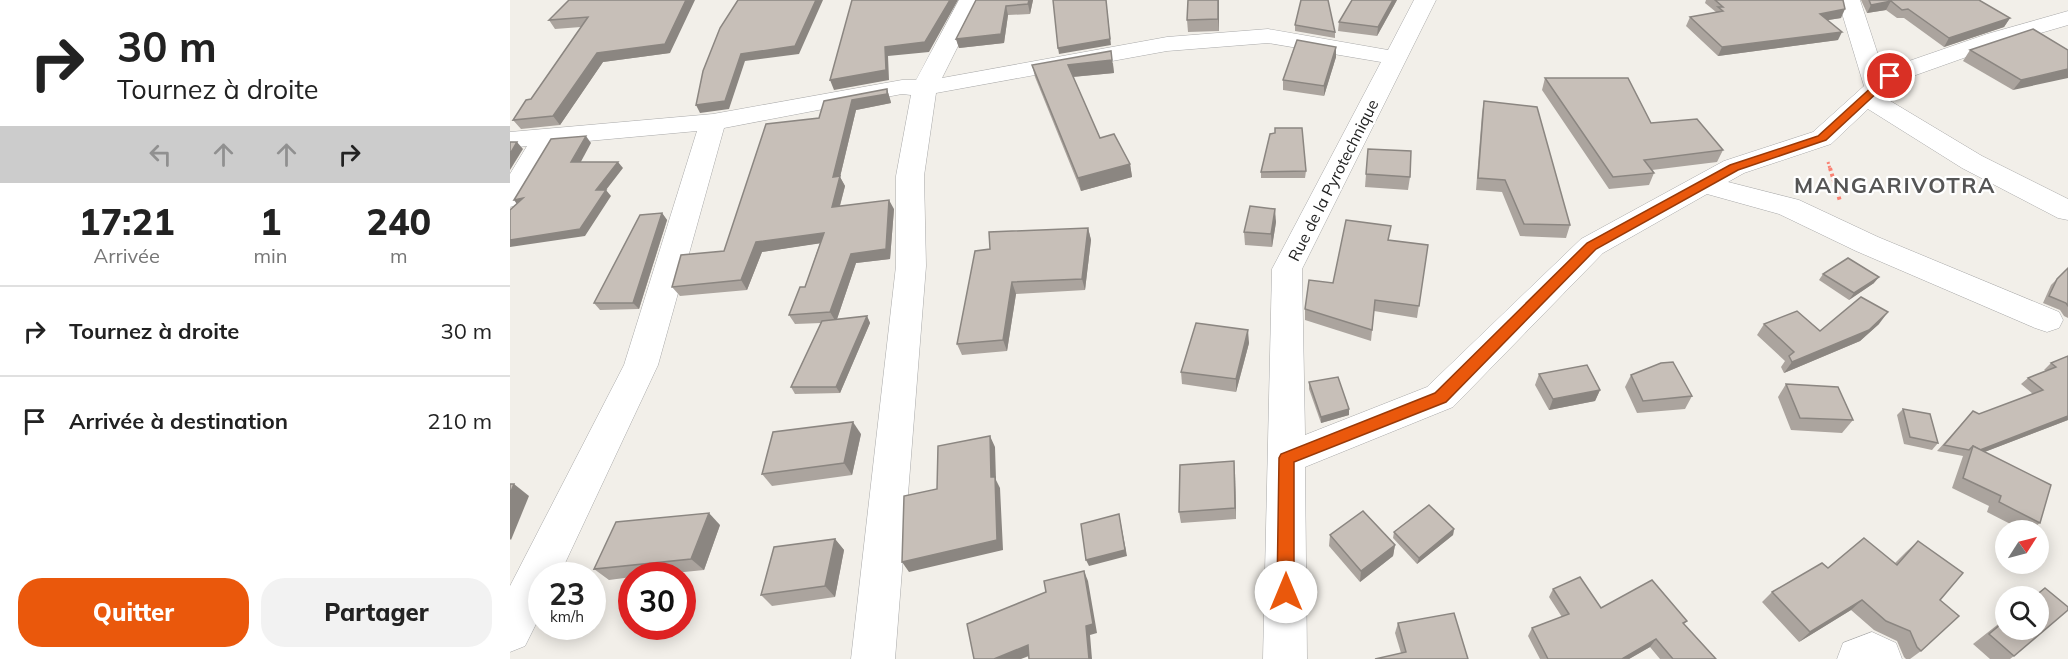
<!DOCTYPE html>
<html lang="fr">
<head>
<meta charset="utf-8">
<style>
	:root { --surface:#fff; --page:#f2f2f2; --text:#222; --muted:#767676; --line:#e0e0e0; --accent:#ea580c }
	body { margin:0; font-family:Mulish,sans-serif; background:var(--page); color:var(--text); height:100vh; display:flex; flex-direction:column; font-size:22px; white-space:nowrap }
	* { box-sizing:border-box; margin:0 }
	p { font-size:20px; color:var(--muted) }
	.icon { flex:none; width:33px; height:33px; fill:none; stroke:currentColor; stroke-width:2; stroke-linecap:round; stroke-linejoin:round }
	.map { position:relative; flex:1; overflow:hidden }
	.side { display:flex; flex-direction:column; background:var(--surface); width:510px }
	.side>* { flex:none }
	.guide { background:#fff; color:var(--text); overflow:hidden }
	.needle { width:39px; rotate:54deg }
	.tools { position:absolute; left:1485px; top:520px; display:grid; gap:12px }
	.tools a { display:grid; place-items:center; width:54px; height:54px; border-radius:50%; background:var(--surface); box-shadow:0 3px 15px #0003; font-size:30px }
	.speed { position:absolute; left:18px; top:562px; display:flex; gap:12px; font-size:30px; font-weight:700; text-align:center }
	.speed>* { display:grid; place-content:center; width:78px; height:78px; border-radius:50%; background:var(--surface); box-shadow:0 3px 15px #0003; line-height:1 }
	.speed small { font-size:15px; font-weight:400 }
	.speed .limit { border:9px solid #d22; background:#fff; color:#111 }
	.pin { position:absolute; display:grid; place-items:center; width:51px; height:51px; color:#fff; margin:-26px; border:3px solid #fff; border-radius:50%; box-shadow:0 2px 6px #0007 }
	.me { position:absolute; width:66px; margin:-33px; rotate:0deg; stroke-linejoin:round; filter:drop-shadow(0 0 4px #0008) }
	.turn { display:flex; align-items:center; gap:21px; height:126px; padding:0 18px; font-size:27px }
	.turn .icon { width:78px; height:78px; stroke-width:2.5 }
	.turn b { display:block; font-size:42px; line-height:51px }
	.lanes { display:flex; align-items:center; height:57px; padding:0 18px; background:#0003; justify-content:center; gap:30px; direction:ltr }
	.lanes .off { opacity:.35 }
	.eta { display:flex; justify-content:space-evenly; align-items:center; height:102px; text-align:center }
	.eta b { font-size:36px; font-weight:800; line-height:42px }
	.button { display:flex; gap:12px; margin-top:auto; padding:12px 18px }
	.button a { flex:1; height:69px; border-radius:24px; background:var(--accent); color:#fff; font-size:24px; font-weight:800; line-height:69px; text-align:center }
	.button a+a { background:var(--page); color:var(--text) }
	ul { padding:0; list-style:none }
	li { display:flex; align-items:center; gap:18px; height:90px; padding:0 18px; border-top:2px solid var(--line) }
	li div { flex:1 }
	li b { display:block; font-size:22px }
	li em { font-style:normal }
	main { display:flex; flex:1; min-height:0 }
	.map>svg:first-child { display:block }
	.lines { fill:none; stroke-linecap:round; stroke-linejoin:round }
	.minor-casing { stroke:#a9a9a9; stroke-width:1 }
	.path-far1 { stroke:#fa8072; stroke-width:3; stroke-dasharray:2 2; stroke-linecap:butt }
	.path { stroke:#fa8072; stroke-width:4; stroke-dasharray:3 3; stroke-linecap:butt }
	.minor { fill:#fff; fill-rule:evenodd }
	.wall { fill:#aba49e }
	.shaded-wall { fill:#8b8681 }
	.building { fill:#c7bfb8; stroke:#8b8681; stroke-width:1.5 }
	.route { fill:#ea580c; stroke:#983908; stroke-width:1.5 }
	.labels { text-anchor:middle; stroke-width:4.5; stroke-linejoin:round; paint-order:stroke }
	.street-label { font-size:16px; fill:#222; stroke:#fff }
	.district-label { font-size:22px; font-weight:bold; letter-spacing:1.5px; fill:#555; stroke:#fff }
</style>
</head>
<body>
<main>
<section class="side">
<div class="guide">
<div class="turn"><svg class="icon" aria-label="right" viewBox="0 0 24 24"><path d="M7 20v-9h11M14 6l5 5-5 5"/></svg><div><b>30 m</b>Tournez à droite</div></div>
<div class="lanes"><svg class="icon off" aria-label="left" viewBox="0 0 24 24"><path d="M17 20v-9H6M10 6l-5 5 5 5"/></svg><svg class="icon off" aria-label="ahead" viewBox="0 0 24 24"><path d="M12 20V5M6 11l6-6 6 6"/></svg><svg class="icon off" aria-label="ahead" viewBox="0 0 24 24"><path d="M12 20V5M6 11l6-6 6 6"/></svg><svg class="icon" aria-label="right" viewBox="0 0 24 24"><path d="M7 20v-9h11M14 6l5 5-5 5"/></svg></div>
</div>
<div class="eta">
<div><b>17:21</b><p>Arrivée</p></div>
<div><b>1</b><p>min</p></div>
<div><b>240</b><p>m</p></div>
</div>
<ul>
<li><svg class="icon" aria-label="right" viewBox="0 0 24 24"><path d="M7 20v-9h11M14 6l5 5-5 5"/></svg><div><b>Tournez à droite</b></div><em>30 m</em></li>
<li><svg class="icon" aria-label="arrive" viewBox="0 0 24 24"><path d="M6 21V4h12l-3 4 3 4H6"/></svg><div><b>Arrivée à destination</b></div><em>210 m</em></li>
</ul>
<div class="button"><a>Quitter</a><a>Partager</a></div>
</section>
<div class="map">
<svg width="1558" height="659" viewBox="0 0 1558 659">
	<rect width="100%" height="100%" fill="#f2efe9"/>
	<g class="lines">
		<defs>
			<g id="minor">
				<path d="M449,0H471L432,78L657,37L758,29L878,50L904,0H926L792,269L795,435L917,387L1071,239L1214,161L1303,132L1354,86L1328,0H1350L1373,70L1477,34L1558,11V25L1493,44L1389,81L1372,96L1472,156L1558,199V220L1548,218L1452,168L1358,109L1321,144L1234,173L1218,182L1289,200L1368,237L1549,312L1553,320L1549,328L1537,332L1525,328L1346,251L1269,214L1197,194L1093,253L943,407L795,467L797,659H753L762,269L871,62L758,43L657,51L426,93L414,176L416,266L385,659H341L386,266V176L401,95L392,94L214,128L148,365L49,576H32V612L15,646L0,652V586L114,365L187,131L45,144L10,204L0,207V174L17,146L0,148V132L203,114L392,80H406Z"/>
				<path d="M1362,632L1386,643L1392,659H1327L1333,643Z"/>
			</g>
		</defs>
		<use href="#minor" class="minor-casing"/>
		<path class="path-far1" d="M1318,162L1320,169"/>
		<path class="path" d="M1320,168L1330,201"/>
		<use href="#minor" class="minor"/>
	</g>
	<g class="wall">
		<path d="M59,0L160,53L93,62L50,125L11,129L3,120L21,99L71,27L45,29L39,20Z"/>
		<path d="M466,0H523L520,14L498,15L494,43L449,48L446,39Z"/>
		<path d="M678,0H709V31L678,32L677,20Z"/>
		<path d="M887,0L867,36L828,31L829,22Z"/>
		<path d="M1196,0H1333L1331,18L1318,20L1328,40L1208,56L1176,26L1180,17L1206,13V12L1195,3Z"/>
		<path d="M1351,0H1463L1500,18L1494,27L1434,47L1394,18H1387L1376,10L1357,13Z"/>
		<path d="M785,25L825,32V38L785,31Z"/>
		<path d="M826,47V57L814,96L773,90V80Z"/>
		<path d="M1460,50H1558L1503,90L1453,61Z"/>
		<path d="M603,63L604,73L563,77L590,138L620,164L622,177L571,191L525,77L522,65Z"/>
		<path d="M1035,78L1141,123L1213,150L1207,162L1142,170L1144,173L1139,185L1099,189L1032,90Z"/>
		<path d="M377,89L380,99L381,103L346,110L330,177L335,186L330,206L384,209L380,259L346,263L327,319L357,316L360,323L330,393L285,394L281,387L311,323L285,324L279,315L295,287L310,243L252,252L237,290L170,296L162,287L214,251L309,118Z"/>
		<path d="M974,101L1060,225L1056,238L1010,236L992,192L966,190L972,113Z"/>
		<path d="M858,149L900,177L898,190L855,187Z"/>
		<path d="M796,171L795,178H751V172Z"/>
		<path d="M152,213L157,220L129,309L90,310L84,303Z"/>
		<path d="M766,222L762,247L735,245L734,232Z"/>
		<path d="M578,228L581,240L575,290L506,294L497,351L452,355L447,344L480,249Z"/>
		<path d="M879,240L918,245L907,318L864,311L861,341L795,320V309L823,283Z"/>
		<path d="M1558,268V318L1554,316L1550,310L1533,303L1541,285Z"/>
		<path d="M1313,274L1364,283L1339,300L1309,280Z"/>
		<path d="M1254,324L1310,331L1369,324L1350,341L1274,373L1271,367L1275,361L1247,335Z"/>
		<path d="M739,343L726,392L672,384L671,372Z"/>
		<path d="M1558,356V420L1474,452L1530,523L1519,531H1514L1477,512L1479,506L1442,488L1453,456L1427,451L1463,411L1469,414L1523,394L1511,384L1518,378L1536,371L1534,370L1541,363Z"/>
		<path d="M1029,374L1090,390L1085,401L1039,410L1025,385Z"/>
		<path d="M1121,375L1182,396L1175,409L1127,413L1115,387Z"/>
		<path d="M799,382L839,415L811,423L799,389Z"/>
		<path d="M1276,384L1343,420L1332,433L1281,430L1268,397Z"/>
		<path d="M1393,409L1428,443L1422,450L1394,444L1387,415Z"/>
		<path d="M351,434L342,475L262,486L252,474Z"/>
		<path d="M725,473L726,519L671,523L669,512Z"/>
		<path d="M210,525L194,570L134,576H122V577L99,580L84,569Z"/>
		<path d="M944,529L943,535L907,564L883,538L884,532Z"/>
		<path d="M820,535L885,545L883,556L850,582L819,546Z"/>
		<path d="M325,539L334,550L325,597L262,606L251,595Z"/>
		<path d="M1408,541L1430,600L1411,651L1400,659H1396L1394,657L1387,641L1364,630L1341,610L1289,642L1252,602L1262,592L1318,568L1385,563L1396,552Z"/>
		<path d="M1535,588L1504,656L1500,659H1480L1463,644L1496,618V630L1528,597H1522Z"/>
		<path d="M1043,589L1091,608L1177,621L1174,624L1206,659H1150L1140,647L1119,659H1030L1018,636L1022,628L1052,617L1039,597Z"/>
		<path d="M888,623L958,659L891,653L885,633Z"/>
	</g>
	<g class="shaded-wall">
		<path d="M176,0H185L160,53L93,62L50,125L43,116L87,53Z"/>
		<path d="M306,0H313L289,54L235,61L219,109L190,113L186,105L231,54Z"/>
		<path d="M440,0H448L419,52L378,56L379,80L324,90L320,80L375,47Z"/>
		<path d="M519,0H523L520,14L518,4Z"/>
		<path d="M596,0L601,45L549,54L548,48Z"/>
		<path d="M708,0H709V31L708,19Z"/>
		<path d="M883,0H887L867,36L868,27Z"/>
		<path d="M1381,1L1376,10L1357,13L1361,5Z"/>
		<path d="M496,6L498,15L494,43L449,48L446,39Z"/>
		<path d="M1335,9L1331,18L1306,22L1310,14Z"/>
		<path d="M1500,18L1494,27L1434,47L1439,38Z"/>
		<path d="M1332,32L1328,40L1208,56L1212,47Z"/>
		<path d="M826,47V57L814,96V86Z"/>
		<path d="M601,51L604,73L561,77L558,65Z"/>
		<path d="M1558,69V78L1503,90L1511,80Z"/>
		<path d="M377,89L380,99L381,103L346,110L330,177L335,186L327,216L322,207L323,177L342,100Z"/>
		<path d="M76,136L81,143L67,169L61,162Z"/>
		<path d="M7,142L13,149L0,170V154Z"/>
		<path d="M108,162L113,168L96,190L101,196L75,236L0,247V240L86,190Z"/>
		<path d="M620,164L622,177L571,191L568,178Z"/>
		<path d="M13,198L9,207L4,200Z"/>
		<path d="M379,200L384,209L380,259L346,263L326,322L320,312L341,254Z"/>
		<path d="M765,209L766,222L762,247L761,234Z"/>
		<path d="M152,213L157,220L129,309L123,303Z"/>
		<path d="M578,228L581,240L575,290L572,279Z"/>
		<path d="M314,233L319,242L252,252L237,290L231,280L246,242Z"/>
		<path d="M1369,277L1364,283L1339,300L1344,293Z"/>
		<path d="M502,282L506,294L497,351L493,340Z"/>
		<path d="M1378,312L1369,324L1350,341L1274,373L1282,362Z"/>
		<path d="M357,316L360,323L330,393L326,387Z"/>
		<path d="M738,330L739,343L726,392V379Z"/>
		<path d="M1090,390L1085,401L1039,410L1043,399Z"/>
		<path d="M839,409V415L811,423V417Z"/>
		<path d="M1558,416V420L1459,458L1466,451Z"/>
		<path d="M343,422L351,434L342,475L334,463Z"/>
		<path d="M480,436L485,447L486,480L490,488L493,550L399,572L392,562L481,477Z"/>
		<path d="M724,461L725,473L726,519L725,508Z"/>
		<path d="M4,484L19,496L1,540L0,539V494Z"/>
		<path d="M199,513L210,525L194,570L181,559Z"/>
		<path d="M609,514L617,556L579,566L576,560Z"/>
		<path d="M944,529L943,535L907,564L909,558Z"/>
		<path d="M325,539L334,550L325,597L315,586Z"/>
		<path d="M885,545L883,556L850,582L851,571Z"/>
		<path d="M574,571L578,581L587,633L580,635L582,659H579L576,626Z"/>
		<path d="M1352,600L1341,610L1289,642L1300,632Z"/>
		<path d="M1146,639L1140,647L1119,659H1112Z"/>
		<path d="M518,645L524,654L511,659H484Z"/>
	</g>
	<g class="building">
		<path d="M59,0H176L155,44L87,53L43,116L3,120L16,100L21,99L78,17L39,20Z"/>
		<path d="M228,0H306L285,46L231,54L215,101L186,105L193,71L210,28Z"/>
		<path d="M342,0H440L415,42L375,47L376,70L320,80Z"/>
		<path d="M466,0H519L518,4L496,6L491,34L446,39Z"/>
		<path d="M543,0H596L600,39L548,48Z"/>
		<path d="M678,0H708V19L677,20Z"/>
		<path d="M791,0H818L825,32L785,25Z"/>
		<path d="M842,0H883L868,27L829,22Z"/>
		<path d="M1205,0H1333L1335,9L1310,14L1332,32L1212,47L1180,17L1213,11L1208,7H1213Z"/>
		<path d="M1359,0H1469L1500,18L1439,38L1398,9L1392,10L1381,1L1361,5Z"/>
		<path d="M1523,29L1558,50V69L1511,80L1460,50Z"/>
		<path d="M787,40L826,47L814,86L773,80Z"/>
		<path d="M601,51L602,60L558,65L590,138L604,134L620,164L568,178L522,65Z"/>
		<path d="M1035,78H1118L1141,123L1187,119L1213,150L1134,160L1144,173L1103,177Z"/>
		<path d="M377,89V94L342,100L323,177L330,176L322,207L379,200L376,249L341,254L320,312L279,315L290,287H295L314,233L246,242L231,280L162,287L171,255L214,251L256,124L309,118L314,101Z"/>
		<path d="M974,101L1027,107L1060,225L1014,224L995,180L968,178Z"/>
		<path d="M765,128H792L796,171L751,172L760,134L765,133Z"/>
		<path d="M76,136L61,162H108L86,190H96L70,229L0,240V210L13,198L4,200L41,139Z"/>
		<path d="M0,142H7L0,154Z"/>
		<path d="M858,149L901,151L900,177L856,174Z"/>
		<path d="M740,206L765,209L761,234L734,232Z"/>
		<path d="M152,213L123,303H84L130,215Z"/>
		<path d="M836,220L881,226L878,240L918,245L909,306L865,300L862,330L795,309L799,280L823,283Z"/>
		<path d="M578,228L572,279L502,282L493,340L447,344L465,251L480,249L479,232Z"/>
		<path d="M1338,258L1369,277L1344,293L1313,274Z"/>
		<path d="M1558,268V306L1556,303L1539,296L1547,279Z"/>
		<path d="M1351,297L1378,312L1359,330L1282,362L1279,356L1284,352L1254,324L1287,311L1310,331Z"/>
		<path d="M357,316L326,387H281L312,321Z"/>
		<path d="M686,323L738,330L726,379L671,372Z"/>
		<path d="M1558,356V416L1470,450L1463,446L1459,450L1434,445L1463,411L1469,414L1533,390L1518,378L1546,367L1541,363Z"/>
		<path d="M1163,362L1182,396L1133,401L1121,375L1151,363Z"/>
		<path d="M1077,365L1090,390L1043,399L1029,374Z"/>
		<path d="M828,377L839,409L811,417L799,382Z"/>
		<path d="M1276,384L1328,387L1343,420L1290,418Z"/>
		<path d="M1393,409L1420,414L1428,443L1400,437Z"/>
		<path d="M343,422L334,463L252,474L263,432Z"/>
		<path d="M480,436L481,477H485L487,540L392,562L394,496L427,489L428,446Z"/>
		<path d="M1463,446L1541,485L1530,523L1489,502L1491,496L1453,478Z"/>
		<path d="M724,461L725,508L669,512L670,465Z"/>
		<path d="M0,484H4L0,494Z"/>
		<path d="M919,505L944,529L909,558L884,532Z"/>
		<path d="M853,511L885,545L851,571L820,535Z"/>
		<path d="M199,513L181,559L84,569L106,522Z"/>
		<path d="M609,514L615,550L576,560L571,524Z"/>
		<path d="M1354,538L1387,565L1408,541L1453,573L1430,600L1449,616L1411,651L1407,647L1400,631L1376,621L1352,600L1300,632L1262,592L1312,563L1318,568Z"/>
		<path d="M325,539L315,586L251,595L264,547Z"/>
		<path d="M574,571L583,624L576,626L579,659H519L518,645L484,659H464L457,624L536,592L534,581Z"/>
		<path d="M1070,577L1091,608L1142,580L1177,621L1173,623L1206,659H1163L1146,639L1112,659H1038L1022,628L1059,614L1043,589Z"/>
		<path d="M1535,588L1558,607V610L1504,656L1479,634L1496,620V630H1528V597H1524Z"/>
		<path d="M944,613L958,659H865L896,652L888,623Z"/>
	</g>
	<path class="route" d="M1376,74L1385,76L1316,140L1228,170L1086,249L936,402L784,462V592L782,598L776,600L769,598L767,592L769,458L771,454L925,393L1077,243L1220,165L1308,136Z"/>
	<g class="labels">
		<g class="street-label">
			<text transform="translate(823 180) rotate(-63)" y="6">Rue de la Pyrotechnique</text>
		</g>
		<g class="district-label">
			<text x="1385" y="193">MANGARIVOTRA</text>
		</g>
	</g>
</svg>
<div class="tools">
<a><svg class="needle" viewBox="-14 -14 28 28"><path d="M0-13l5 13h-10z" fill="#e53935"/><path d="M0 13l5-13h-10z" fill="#767676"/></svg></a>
<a><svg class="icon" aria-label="search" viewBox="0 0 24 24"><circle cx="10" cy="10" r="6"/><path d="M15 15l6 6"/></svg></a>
</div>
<div class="speed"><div>23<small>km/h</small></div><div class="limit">30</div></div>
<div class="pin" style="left:1380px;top:76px;background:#d93025"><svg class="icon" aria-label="arrive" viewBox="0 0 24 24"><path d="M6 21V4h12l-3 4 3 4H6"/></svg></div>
<svg class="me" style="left:776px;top:592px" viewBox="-20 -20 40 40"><circle r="19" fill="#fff"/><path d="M0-13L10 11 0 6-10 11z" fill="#ea580c"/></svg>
</div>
</main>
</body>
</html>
